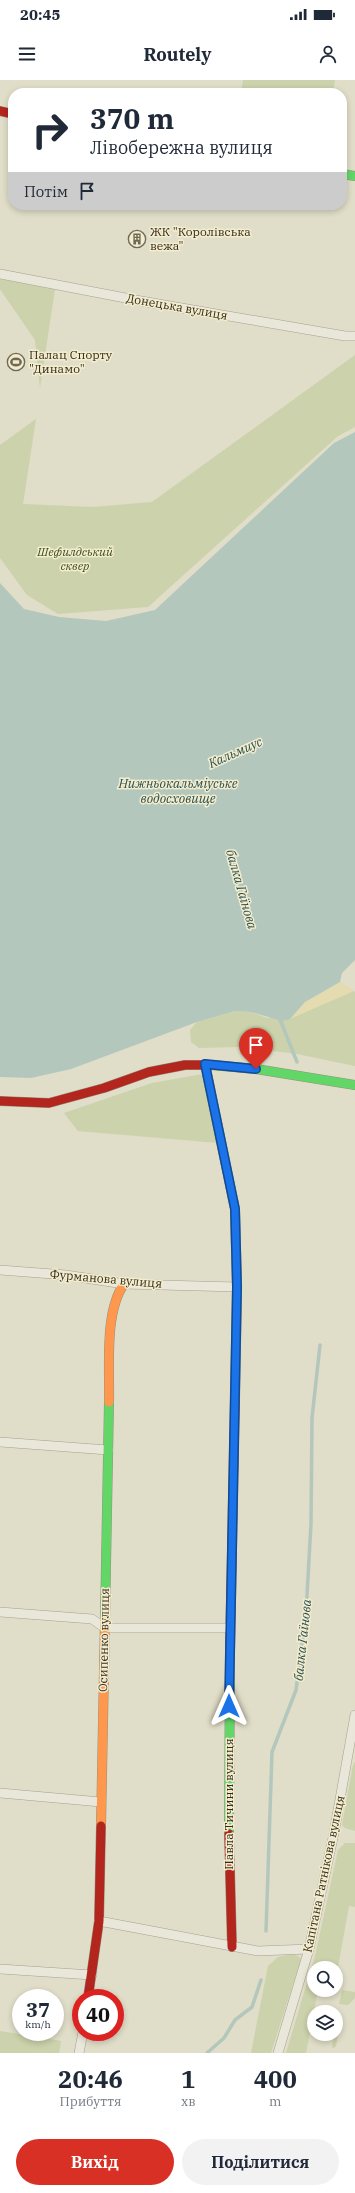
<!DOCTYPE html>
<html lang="uk">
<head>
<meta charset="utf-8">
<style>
	:root { --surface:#fff; --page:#f2f2f3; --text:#1f2937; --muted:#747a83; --accent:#d93025 }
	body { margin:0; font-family:"IBM Plex Serif",serif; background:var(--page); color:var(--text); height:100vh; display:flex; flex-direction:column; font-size:15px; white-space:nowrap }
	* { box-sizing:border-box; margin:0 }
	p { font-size:13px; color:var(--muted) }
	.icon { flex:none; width:22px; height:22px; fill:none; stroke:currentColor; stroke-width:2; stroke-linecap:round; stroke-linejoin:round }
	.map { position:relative; height:1973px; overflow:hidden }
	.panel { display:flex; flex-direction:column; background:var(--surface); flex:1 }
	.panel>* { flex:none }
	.hud { position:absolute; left:8px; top:8px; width:339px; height:122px; border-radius:16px; box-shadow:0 2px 6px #0003; background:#fff; color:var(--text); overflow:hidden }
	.tools { position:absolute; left:307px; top:1881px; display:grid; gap:8px }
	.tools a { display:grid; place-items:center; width:36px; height:36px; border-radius:50%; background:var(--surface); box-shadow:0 2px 6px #0003; font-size:20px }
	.speed { position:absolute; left:12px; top:1909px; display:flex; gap:8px; font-size:20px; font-weight:700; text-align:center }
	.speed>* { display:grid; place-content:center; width:52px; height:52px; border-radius:50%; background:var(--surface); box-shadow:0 2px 6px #0003; line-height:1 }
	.speed small { font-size:10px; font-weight:400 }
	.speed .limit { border:6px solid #d22; background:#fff; color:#111 }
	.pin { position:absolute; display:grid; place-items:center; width:34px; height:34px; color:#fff; margin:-41px -17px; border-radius:50% 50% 50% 0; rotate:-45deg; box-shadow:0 0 4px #0007 }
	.pin .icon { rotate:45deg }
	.me { position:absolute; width:44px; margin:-22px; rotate:0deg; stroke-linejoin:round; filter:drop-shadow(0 0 3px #0008) }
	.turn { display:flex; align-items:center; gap:14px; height:84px; padding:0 16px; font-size:18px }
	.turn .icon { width:52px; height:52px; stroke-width:2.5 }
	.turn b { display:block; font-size:28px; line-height:34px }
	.then { display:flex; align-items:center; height:38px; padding:0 16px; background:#0003; gap:8px; font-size:15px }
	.eta { display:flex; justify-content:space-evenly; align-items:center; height:68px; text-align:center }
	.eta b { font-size:24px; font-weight:700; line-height:28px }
	.action { display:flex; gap:8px; margin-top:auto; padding:8px 16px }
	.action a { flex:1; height:46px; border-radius:24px; background:var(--accent); color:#fff; font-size:16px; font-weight:700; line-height:46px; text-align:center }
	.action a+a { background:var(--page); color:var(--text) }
	.status { display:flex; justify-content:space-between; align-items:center; height:28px; padding:0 20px; background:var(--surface); direction:ltr }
	.status svg { height:11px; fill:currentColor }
	header { display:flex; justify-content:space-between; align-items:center; height:52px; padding:0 16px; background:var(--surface); font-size:18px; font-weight:700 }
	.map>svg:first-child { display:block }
	.green { fill:#ccd2ab }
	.sand { fill:#e4dcb0 }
	.water { fill:#b4c7bd }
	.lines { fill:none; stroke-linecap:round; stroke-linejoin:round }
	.stream { stroke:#b4c7bd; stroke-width:3.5 }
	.street-casing { stroke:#a5a192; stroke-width:10 }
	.fast-casing { stroke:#959182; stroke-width:10 }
	.slow-casing { stroke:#959182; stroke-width:10 }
	.jam-casing { stroke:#959182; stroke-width:10 }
	.street { stroke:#e9e6da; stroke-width:9 }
	.fast { stroke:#63d668; stroke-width:9 }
	.slow { stroke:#ff974d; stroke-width:9 }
	.jam { stroke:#b3261e; stroke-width:9 }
	.route-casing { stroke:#114b97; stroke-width:10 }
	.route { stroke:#1a73e8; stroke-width:7 }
	.labels { text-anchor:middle; stroke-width:3; stroke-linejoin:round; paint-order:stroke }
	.poi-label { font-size:12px; fill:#332a1c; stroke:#f3edcd; text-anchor:start }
	.street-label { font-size:12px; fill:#332a1c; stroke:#f3edcd }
	.park-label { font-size:12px; font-style:italic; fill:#3e4f23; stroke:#f3edcd }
	.water-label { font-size:13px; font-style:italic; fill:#2b5052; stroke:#f3edcd }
</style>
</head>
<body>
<div class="status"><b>20:45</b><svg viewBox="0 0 49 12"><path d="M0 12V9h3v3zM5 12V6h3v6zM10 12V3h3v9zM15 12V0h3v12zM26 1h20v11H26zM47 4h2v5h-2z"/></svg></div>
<header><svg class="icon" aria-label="menu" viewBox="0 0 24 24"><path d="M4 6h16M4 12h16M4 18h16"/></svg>Routely<svg class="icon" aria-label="person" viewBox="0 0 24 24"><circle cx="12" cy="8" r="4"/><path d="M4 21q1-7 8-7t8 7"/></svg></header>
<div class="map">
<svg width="355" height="1973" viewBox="0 0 355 1973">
	<rect width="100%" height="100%" fill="#e0ddc8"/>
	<g class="green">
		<path d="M243,0H335L333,13H241Z"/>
		<path d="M0,199L55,209L40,308L35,260L0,209Z"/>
		<path d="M355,275V347L338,356L148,527L58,534L27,515L0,478V365L36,339L23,424L93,427L152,422Z"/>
		<path d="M340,902L355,912V986L297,974L239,967L199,968L191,962L190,950L197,942L235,931L251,932L267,938L295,935Z"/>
		<path d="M203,994L218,1063L78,1051L64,1033L152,1003Z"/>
		<path d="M355,1682V1751L345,1748L342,1745L353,1685Z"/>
		<path d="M345,1763H355V1827L349,1826L336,1898V1888H314V1910H318L306,1973H286L315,1876L338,1770Z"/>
		<path d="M291,1874L298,1876L301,1879L271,1973H251L268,1886L278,1877Z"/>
		<path d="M342,1910L355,1912V1918L348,1925L339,1924Z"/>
		<path d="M338,1934L342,1936L336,1966L334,1968L332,1967L334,1954H336Z"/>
		<path d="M0,1951L61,1961L59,1973H0Z"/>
	</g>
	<path class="sand" d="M340,902L354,911L290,939L305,922Z"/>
	<path class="water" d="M355,352V880L342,893L340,902L305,922L290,939L282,941L251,932L235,931L197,942L71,989L31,998L0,997V503L24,529L59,537L106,541L155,530L334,363Z"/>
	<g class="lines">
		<g class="stream">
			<path d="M279,937L297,982"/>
			<path d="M266,1851L272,1672L296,1610L306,1533L311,1444L312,1338L320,1265"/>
			<path d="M207,1973L224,1958L235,1940L252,1927L261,1900"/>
		</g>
		<defs>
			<g id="street">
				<path d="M0,194L141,221L345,256H355"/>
				<path d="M0,1190L66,1195L124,1204L237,1207"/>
				<path d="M0,1362L108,1370"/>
				<path d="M0,1532L92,1539L105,1548H230"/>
				<path d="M0,1713L101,1722"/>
				<path d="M99,1841L258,1871L309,1869"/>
				<path d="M0,1889L92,1895"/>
				<path d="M79,1973L83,1952"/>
				<path d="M278,1973L309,1869L334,1753L355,1635"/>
			</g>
			<g id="fast">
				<path d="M342,94L355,96"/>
				<path d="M205,984L235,1129L237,1207L235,1320"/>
				<path d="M211,985L256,989L355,1005"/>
				<path d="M105,1539L109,1322"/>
				<path d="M229,1754L230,1570"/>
			</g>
			<g id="slow">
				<path d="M109,1322C110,1288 104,1232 124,1204"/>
				<path d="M101,1746L105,1539"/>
			</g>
			<g id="jam">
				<path d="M0,31L13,34"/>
				<path d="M0,1021L49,1023L104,1008L149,992L185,985H211"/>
				<path d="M230,1570L235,1320"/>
				<path d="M229,1754L232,1867"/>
				<path d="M88,1918L99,1841L101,1746"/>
			</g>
		</defs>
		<use href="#street" class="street-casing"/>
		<use href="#fast" class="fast-casing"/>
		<use href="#slow" class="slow-casing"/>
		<use href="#jam" class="jam-casing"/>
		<use href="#street" class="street"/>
		<use href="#fast" class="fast"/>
		<use href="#slow" class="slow"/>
		<use href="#jam" class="jam"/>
	</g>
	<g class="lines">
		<defs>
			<path id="route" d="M229,1626L237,1207L235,1129L205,984L256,989"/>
		</defs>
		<use href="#route" class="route-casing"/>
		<use href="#route" class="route"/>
	</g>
	<defs>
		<symbol id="building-ring" viewBox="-11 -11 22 22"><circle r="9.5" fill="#f3edcd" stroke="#706958" stroke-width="1.5"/><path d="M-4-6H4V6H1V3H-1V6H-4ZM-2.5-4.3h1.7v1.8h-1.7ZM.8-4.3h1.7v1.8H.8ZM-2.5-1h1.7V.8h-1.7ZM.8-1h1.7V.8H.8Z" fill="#706958"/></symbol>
		<symbol id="stadium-ring" viewBox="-11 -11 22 22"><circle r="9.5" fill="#f3edcd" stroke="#706958" stroke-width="1.5"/><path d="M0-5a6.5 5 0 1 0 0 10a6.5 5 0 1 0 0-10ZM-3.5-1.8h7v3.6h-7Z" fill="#706958"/></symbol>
	</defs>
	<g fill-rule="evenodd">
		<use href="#building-ring" x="127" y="149" width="20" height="20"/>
		<use href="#stadium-ring" x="6" y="272" width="20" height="20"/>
	</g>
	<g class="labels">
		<g class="poi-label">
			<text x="150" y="156">ЖК "Королівська<tspan x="150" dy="14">вежа"</tspan></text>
			<text x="29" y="279">Палац Спорту<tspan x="29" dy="14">"Динамо"</tspan></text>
		</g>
		<g class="street-label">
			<text transform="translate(177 227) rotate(10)" y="4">Донецька вулиця</text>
			<text transform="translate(106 1199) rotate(5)" y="4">Фурманова вулиця</text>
			<text transform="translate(104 1560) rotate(-89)" y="4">Осипенко вулиця</text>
			<text transform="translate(229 1724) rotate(-90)" y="4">Павла Тичини вулиця</text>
			<text transform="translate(324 1794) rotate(-78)" y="4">Капітана Ратнікова вулиця</text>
		</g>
		<g class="park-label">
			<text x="75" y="476">Шефилдський<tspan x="75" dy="14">сквер</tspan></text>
		</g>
		<g class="water-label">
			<text transform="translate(235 672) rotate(-24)" y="5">Кальмиус</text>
			<text x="178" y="708">Нижньокальміуське<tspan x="178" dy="15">водосховище</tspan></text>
			<text transform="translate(242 809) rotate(74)" y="5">балка Гаїнова</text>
			<text transform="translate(302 1560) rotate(-84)" y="5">балка Гаїнова</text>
		</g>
	</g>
</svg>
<div class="tools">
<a><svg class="icon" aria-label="search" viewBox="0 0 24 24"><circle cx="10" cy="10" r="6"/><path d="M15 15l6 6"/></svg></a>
<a><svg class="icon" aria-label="layers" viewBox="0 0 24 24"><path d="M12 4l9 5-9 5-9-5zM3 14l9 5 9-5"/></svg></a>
</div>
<div class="speed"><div>37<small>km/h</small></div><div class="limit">40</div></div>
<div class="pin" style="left:256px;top:989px;background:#d93025"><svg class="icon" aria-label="arrive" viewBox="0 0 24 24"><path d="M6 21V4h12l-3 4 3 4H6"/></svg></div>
<svg class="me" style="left:229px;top:1626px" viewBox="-20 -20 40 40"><path d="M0-17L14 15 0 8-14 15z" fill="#1a73e8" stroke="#fff" stroke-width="4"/></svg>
<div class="hud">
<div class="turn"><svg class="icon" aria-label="right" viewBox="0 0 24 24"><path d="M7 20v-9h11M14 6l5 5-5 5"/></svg><div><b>370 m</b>Лівобережна вулиця</div></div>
<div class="then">Потім<svg class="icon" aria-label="arrive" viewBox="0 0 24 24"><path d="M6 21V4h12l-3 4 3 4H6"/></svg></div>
</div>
</div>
<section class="panel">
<div class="eta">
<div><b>20:46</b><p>Прибуття</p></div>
<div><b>1</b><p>хв</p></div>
<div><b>400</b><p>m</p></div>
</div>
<div class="action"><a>Вихід</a><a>Поділитися</a></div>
</section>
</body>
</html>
